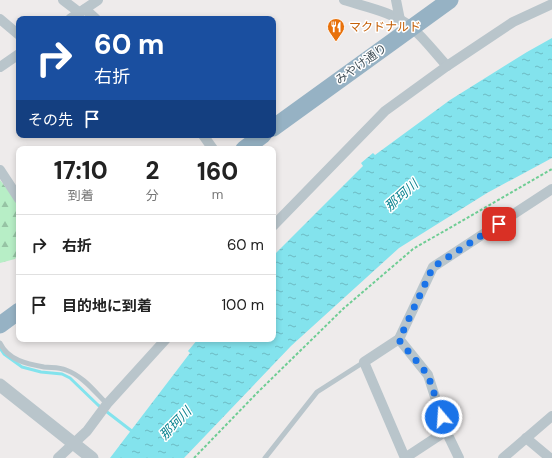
<!DOCTYPE html>
<html lang="ja">
<head>
<meta charset="utf-8">
<style>
	:root { --surface:#fff; --page:#f2f2f2; --text:#222; --muted:#767676; --line:#e0e0e0 }
	body { margin:0; font-family:"DM Sans","Noto Sans JP",sans-serif; background:var(--page); color:var(--text); height:100vh; display:flex; flex-direction:column; font-size:15px; white-space:nowrap }
	* { box-sizing:border-box; margin:0 }
	p { font-size:13px; color:var(--muted) }
	.icon { flex:none; width:22px; height:22px; fill:none; stroke:currentColor; stroke-width:2; stroke-linecap:round; stroke-linejoin:round }
	.map { position:relative; flex:1; overflow:hidden }
	.side { position:absolute; left:16px; top:146px; width:260px; height:196px; display:flex; flex-direction:column; background:var(--surface); border-radius:8px; box-shadow:0 2px 6px #0003 }
	.side>* { flex:none }
	.guide { position:absolute; left:16px; top:16px; width:260px; height:122px; border-radius:8px; box-shadow:0 2px 6px #0003; background:#1a4fa0; color:#fff; overflow:hidden }
	.pin { position:absolute; display:grid; place-items:center; width:34px; height:34px; color:#fff; margin:-17px; border-radius:8px; box-shadow:0 2px 6px #0006 }
	.me { position:absolute; width:44px; margin:-22px; rotate:342deg; stroke-linejoin:round; filter:drop-shadow(0 0 3px #0008) }
	.turn { display:flex; align-items:center; gap:14px; height:84px; padding:0 12px; font-size:18px }
	.turn .icon { width:52px; height:52px; stroke-width:2.5 }
	.turn b { display:block; font-size:28px; line-height:34px }
	.then { display:flex; align-items:center; height:38px; padding:0 12px; background:#0003; gap:8px; font-size:15px }
	.eta { display:flex; justify-content:space-evenly; align-items:center; height:68px; text-align:center }
	.eta b { font-size:24px; font-weight:800; line-height:28px }
	ul { padding:0; list-style:none }
	li { display:flex; align-items:center; gap:12px; height:60px; padding:0 12px; border-top:1px solid var(--line) }
	li div { flex:1 }
	li b { display:block; font-size:15px }
	li em { font-style:normal }
	.map>svg:first-child { display:block }
	.forest { fill:url(#forest-firs) }
	.water { fill:url(#water-ripples) }
	.lines { fill:none; stroke-linecap:round; stroke-linejoin:round }
	.stream { stroke:#83e3ed; stroke-width:3 }
	.path { stroke:#6fcd94; stroke-width:2; stroke-dasharray:3 2; stroke-linecap:butt }
	.service { stroke:#b9c5cb; stroke-width:5 }
	.minor { stroke:#b9c5cb; stroke-width:10 }
	.tertiary { stroke:#b9c5cb; stroke-width:13 }
	.trunk { stroke:#96b2c4; stroke-width:17 }
	.route { stroke:#1a73e8; stroke-width:7; stroke-dasharray:0 12.6 }
	.labels { text-anchor:middle; stroke-width:3; stroke-linejoin:round; paint-order:stroke }
	.food-label { font-size:12px; fill:#c56008; stroke:#fff; text-anchor:start }
	.street-label { font-size:12px; fill:#435159; stroke:#fff }
	.water-label { font-size:13px; font-style:italic; fill:#0a8390; stroke:#fff }
</style>
</head>
<body>
<div class="map">
<svg width="552" height="458" viewBox="0 0 552 458">
	<defs>
		<pattern id="forest-firs" width="22" height="20" patternUnits="userSpaceOnUse"><rect width="22" height="20" fill="#b7eec6"/><path d="M5 1l3.5 6h-7zM16 11l3.5 6h-7z" fill="#96c3a4"/></pattern>
		<pattern id="water-ripples" width="26" height="14" patternUnits="userSpaceOnUse"><rect width="26" height="14" fill="#83e3ed"/><path d="M2 4q2-2 4 0t4 0M15 11q2-2 4 0t4 0" fill="none" stroke="#6dbac3"/></pattern>
	</defs>
	<rect width="100%" height="100%" fill="#eeebeb"/>
	<path class="forest" d="M0,180L17,201L19,211V253L15,259L0,263Z"/>
	<path class="water" d="M552,38V158L487,193L399,248L291,346L184,458H110L190,353L188,351L198,339H273V256L363,166L361,163L373,153L375,155L450,100L527,52Z"/>
	<g class="lines">
		<path class="stream" d="M0,348L4,354L22,367L41,372L62,374L70,378L98,405L133,432"/>
		<path class="path" d="M194,458L257,393L344,308L413,249L552,169"/>
		<g class="service">
			<path d="M0,343C8,360 27,364 44,367C52,368 59,367 66,370C83,376 95,392 107,404"/>
			<path d="M265,458L317,392L364,362"/>
		</g>
		<g class="minor">
			<path d="M63,0L80,13"/>
			<path d="M344,0C366,7 393,12 411,27C424,38 435,53 447,66"/>
			<path d="M396,0L400,20"/>
			<path d="M85,9L96,19"/>
			<path d="M0,19L19,35"/>
			<path d="M70,19L98,0"/>
			<path d="M0,67L19,54"/>
			<path d="M203,135L213,149"/>
			<path d="M0,170L19,199"/>
			<path d="M273,226L385,111L447,66L513,22L552,4"/>
			<path d="M399,339L364,362L405,458"/>
			<path d="M526,438L550,458"/>
			<path d="M58,458L87,431L107,404L166,339"/>
			<path d="M405,458L446,431"/>
			<path d="M459,458L446,431L428,375L399,339L433,267L552,189"/>
			<path d="M503,458L552,416"/>
		</g>
		<path class="tertiary" d="M0,385L92,458"/>
		<g class="trunk">
			<path d="M273,128L450,0"/>
			<path d="M244,149L263,135"/>
			<path d="M0,325L19,311"/>
		</g>
	</g>
	<g class="lines">
		<path class="route" d="M442,417L428,375L399,340L433,267L499,224"/>
	</g>
	<defs>
		<symbol id="restaurant-pin" viewBox="-11 -11 22 30"><path d="M0 17L-7.5 6A9.5 9.5 0 1 1 7.5 6Z" fill="#e8710a" stroke="#fff"/><path d="M-5-6h1v4h1v-4h1v4h1v-4h1v5L-1.5 .5V6h-2V.5L-5-1ZM5-6V6H3V1.5H1.5Q1.5-4 5-6Z" fill="#fff"/></symbol>
	</defs>
	<g fill-rule="evenodd">
		<use href="#restaurant-pin" x="326" y="17" width="20" height="27"/>
	</g>
	<g class="labels">
		<g class="food-label">
			<text x="349" y="31">マクドナルド</text>
		</g>
		<g class="street-label">
			<text transform="translate(361 64) rotate(-36)" y="4">みやけ通り</text>
		</g>
		<g class="water-label">
			<text transform="translate(401 195) rotate(-42)" y="5">那珂川</text>
			<text transform="translate(175 423) rotate(-46)" y="5">那珂川</text>
		</g>
	</g>
</svg>
<div class="pin" style="left:499px;top:224px;background:#d93025"><svg class="icon" aria-label="arrive" viewBox="0 0 24 24"><path d="M6 21V4h12l-3 4 3 4H6"/></svg></div>
<svg class="me" style="left:442px;top:417px" viewBox="-20 -20 40 40"><circle r="17" fill="#1a73e8" stroke="#fff" stroke-width="3"/><path d="M0-11L8 9 0 5-8 9z" fill="#fff"/></svg>
<div class="guide">
<div class="turn"><svg class="icon" aria-label="right" viewBox="0 0 24 24"><path d="M7 20v-9h11M14 6l5 5-5 5"/></svg><div><b>60 m</b>右折</div></div>
<div class="then">その先<svg class="icon" aria-label="arrive" viewBox="0 0 24 24"><path d="M6 21V4h12l-3 4 3 4H6"/></svg></div>
</div>
<section class="side">
<div class="eta">
<div><b>17:10</b><p>到着</p></div>
<div><b>2</b><p>分</p></div>
<div><b>160</b><p>m</p></div>
</div>
<ul>
<li><svg class="icon" aria-label="right" viewBox="0 0 24 24"><path d="M7 20v-9h11M14 6l5 5-5 5"/></svg><div><b>右折</b></div><em>60 m</em></li>
<li><svg class="icon" aria-label="arrive" viewBox="0 0 24 24"><path d="M6 21V4h12l-3 4 3 4H6"/></svg><div><b>目的地に到着</b></div><em>100 m</em></li>
</ul>
</section>
</div>
</body>
</html>
